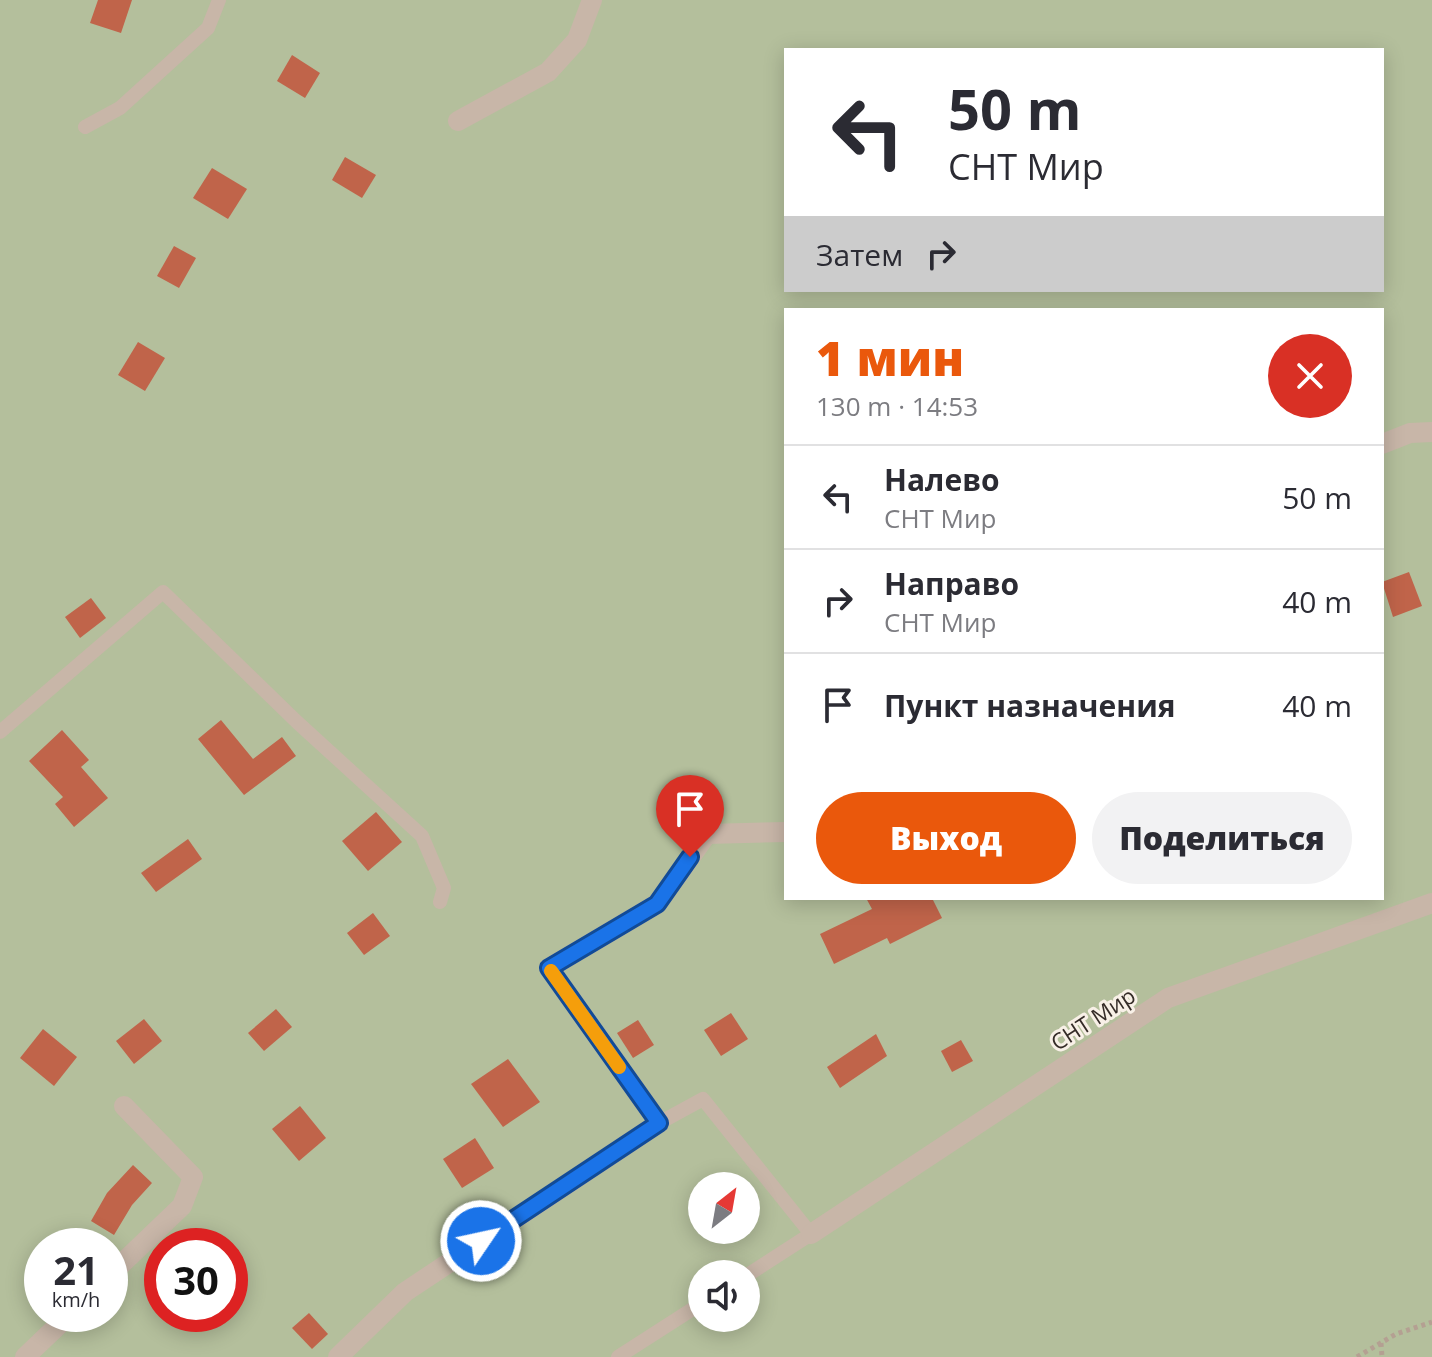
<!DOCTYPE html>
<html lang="ru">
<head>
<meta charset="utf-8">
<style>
	:root { --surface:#fff; --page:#f2f2f3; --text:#2b2b33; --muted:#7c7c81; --line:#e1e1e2; --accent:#ea580c }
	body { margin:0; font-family:"Open Sans",sans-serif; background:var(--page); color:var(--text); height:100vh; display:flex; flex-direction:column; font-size:30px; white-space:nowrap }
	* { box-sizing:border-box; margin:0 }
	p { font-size:26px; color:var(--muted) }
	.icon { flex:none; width:44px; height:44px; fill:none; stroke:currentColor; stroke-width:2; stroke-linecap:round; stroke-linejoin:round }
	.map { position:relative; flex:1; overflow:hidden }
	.sheet { position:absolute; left:784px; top:308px; width:600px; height:592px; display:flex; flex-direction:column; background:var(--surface); border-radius:0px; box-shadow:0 4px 20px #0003 }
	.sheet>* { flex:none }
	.hud { position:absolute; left:784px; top:48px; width:600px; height:244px; border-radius:0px; box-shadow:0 4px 20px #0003; background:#fff; color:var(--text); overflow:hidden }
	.needle { width:52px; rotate:31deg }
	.controls { position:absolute; left:688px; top:1172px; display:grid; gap:16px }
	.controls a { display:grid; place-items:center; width:72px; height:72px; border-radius:50%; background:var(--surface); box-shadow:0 4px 20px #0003; font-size:40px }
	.speed { position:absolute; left:24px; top:1228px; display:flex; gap:16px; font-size:40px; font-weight:700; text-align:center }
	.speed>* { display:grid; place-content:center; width:104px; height:104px; border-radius:50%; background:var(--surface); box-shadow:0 4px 20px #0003; line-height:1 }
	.speed small { font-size:20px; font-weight:400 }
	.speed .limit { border:12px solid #d22; background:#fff; color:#111 }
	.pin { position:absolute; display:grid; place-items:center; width:68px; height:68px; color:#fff; margin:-82px -34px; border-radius:50% 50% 50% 0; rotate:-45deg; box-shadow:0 0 8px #0007 }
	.pin .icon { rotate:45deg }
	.me { position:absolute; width:88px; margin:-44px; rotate:56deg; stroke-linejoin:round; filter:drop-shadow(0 0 6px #0008) }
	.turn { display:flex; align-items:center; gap:28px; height:168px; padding:0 32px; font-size:36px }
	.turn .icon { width:104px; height:104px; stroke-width:2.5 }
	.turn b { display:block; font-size:56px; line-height:68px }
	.then { display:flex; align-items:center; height:76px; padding:0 32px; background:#0003; gap:16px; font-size:30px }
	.round { display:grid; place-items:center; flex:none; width:84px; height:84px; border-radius:42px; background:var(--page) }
	.overview { display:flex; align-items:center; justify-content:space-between; height:136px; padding:0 32px }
	h1 { font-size:48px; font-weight:800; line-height:60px; color:var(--accent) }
	.action { display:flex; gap:16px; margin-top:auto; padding:16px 32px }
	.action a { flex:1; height:92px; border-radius:48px; background:var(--accent); color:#fff; font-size:32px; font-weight:800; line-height:92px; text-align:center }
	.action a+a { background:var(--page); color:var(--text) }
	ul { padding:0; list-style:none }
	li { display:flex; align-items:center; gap:24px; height:104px; padding:0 32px; border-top:2px solid var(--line) }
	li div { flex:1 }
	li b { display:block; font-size:30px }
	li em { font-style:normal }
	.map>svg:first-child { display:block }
	.green { fill:#b4bf9c; fill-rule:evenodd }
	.building { fill:#c0644a }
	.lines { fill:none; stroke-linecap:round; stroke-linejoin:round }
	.path { stroke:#b4a092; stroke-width:5; stroke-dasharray:4 4; stroke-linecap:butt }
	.service { stroke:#c8b6a8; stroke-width:14 }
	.minor { stroke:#c8b6a8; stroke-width:20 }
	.route-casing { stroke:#114b97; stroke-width:20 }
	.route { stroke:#1a73e8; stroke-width:14 }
	.slow { stroke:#f59e0b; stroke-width:14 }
	.labels { text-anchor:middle; stroke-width:6; stroke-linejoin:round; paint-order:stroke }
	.street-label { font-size:22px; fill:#352c28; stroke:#f8f0e7 }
</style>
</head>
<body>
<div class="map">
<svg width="1432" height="1357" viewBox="0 0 1432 1357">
	<rect width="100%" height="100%" fill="#f0e6db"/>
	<path class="green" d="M0,0H1432V1357H0ZM786,50H1382V290H786ZM786,310H1382V898H786ZM702,1186H746V1230H702ZM42,1246H110V1314H42ZM162,1246H230V1314H162ZM702,1274H746V1318H702Z"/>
	<g class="building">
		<path d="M98,0H132L121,33L90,23Z"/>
		<path d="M292,55L320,73L305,98L277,81Z"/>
		<path d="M345,157L376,175L362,198L332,180Z"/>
		<path d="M212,168L247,189L228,219L193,198Z"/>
		<path d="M174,246L196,258L179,288L157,276Z"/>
		<path d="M138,342L165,358L145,391L118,375Z"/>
		<path d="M1409,572L1422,606L1393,617L1382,582Z"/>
		<path d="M91,598L106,618L80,638L65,617Z"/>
		<path d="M221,720L253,759L282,737L296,756L244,795L198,739Z"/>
		<path d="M62,730L89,760L81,767L108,798L74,827L55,804L63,797L29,761Z"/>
		<path d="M376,812L402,842L368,871L342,841Z"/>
		<path d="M188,839L202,859L156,892L141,873Z"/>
		<path d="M866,898H932L942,918L890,944L887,938L834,964L820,934L872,909Z"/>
		<path d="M373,913L390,936L364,955L347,933Z"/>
		<path d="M276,1009L292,1027L264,1051L248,1033Z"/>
		<path d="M731,1013L748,1039L721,1056L704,1030Z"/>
		<path d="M144,1019L162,1041L134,1064L116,1041Z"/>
		<path d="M638,1020L654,1045L633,1058L617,1033Z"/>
		<path d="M43,1029L77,1057L54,1086L20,1058Z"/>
		<path d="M876,1034L887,1056L840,1088L827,1067Z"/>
		<path d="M961,1040L973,1061L952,1072L941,1051Z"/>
		<path d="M508,1059L540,1102L503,1127L471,1084Z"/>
		<path d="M300,1106L326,1138L299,1161L272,1129Z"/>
		<path d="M475,1138L494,1168L462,1188L443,1159Z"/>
		<path d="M133,1165L152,1183L132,1205L114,1235L91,1221L107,1193Z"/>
		<path d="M309,1313L328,1334L312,1349L292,1328Z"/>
	</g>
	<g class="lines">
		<g class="path">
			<path d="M1381,1343L1382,1357"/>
			<path d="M1357,1357L1396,1334L1432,1322"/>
		</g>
		<g class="service">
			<path d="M85,127L120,108L208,28L219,0"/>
			<path d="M0,732L163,592L297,722L422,836L444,888L440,902"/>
			<path d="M659,1123L703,1099L811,1234L746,1276"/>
			<path d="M618,1357L702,1303"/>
		</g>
		<g class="minor">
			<path d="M458,121L548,72L577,40L592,0"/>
			<path d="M1382,444L1410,433L1432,432"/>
			<path d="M811,1234L1168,998L1432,903"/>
			<path d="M110,1275L182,1206L193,1177L124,1106"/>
			<path d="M25,1357L70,1314"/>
			<path d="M338,1357L405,1292L659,1123L549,968L657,904L707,834L786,832"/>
		</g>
	</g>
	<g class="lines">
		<defs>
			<path id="route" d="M481,1241L659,1123L549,968L657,904L690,857"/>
		</defs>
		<use href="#route" class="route-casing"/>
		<use href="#route" class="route"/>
		<path class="slow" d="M551,971L619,1067"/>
	</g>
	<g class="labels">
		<g class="street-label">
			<text transform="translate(1093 1019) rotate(-33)" y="8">СНТ Мир</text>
		</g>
	</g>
</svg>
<div class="controls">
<a><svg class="needle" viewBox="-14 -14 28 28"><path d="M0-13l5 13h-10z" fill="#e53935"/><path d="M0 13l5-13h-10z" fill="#7c7c81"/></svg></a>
<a><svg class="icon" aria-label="sound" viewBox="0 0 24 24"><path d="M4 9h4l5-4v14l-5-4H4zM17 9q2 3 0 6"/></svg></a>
</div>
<div class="speed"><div>21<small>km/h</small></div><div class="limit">30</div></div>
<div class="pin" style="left:690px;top:857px;background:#d93025"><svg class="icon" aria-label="arrive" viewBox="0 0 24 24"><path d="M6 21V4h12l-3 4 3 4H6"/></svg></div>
<svg class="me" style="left:481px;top:1241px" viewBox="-20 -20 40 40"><circle r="17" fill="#1a73e8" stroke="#fff" stroke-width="3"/><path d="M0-11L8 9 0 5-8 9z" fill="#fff"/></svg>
<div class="hud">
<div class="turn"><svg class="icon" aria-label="left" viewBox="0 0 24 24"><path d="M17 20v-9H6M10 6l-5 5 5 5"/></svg><div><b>50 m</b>СНТ Мир</div></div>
<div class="then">Затем<svg class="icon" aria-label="right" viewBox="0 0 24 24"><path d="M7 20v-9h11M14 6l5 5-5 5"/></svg></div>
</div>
<section class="sheet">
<div class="overview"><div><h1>1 мин</h1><p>130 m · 14:53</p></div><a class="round" style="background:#d93025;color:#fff"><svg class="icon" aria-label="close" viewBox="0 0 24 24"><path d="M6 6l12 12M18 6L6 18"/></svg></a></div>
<ul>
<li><svg class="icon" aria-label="left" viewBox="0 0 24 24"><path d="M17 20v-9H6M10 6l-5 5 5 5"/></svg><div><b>Налево</b><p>СНТ Мир</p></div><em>50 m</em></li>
<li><svg class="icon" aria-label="right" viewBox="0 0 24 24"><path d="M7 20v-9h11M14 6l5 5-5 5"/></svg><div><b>Направо</b><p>СНТ Мир</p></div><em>40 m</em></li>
<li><svg class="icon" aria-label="arrive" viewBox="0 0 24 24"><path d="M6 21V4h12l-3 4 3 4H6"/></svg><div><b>Пункт назначения</b></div><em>40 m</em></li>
</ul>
<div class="action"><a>Выход</a><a>Поделиться</a></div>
</section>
</div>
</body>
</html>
